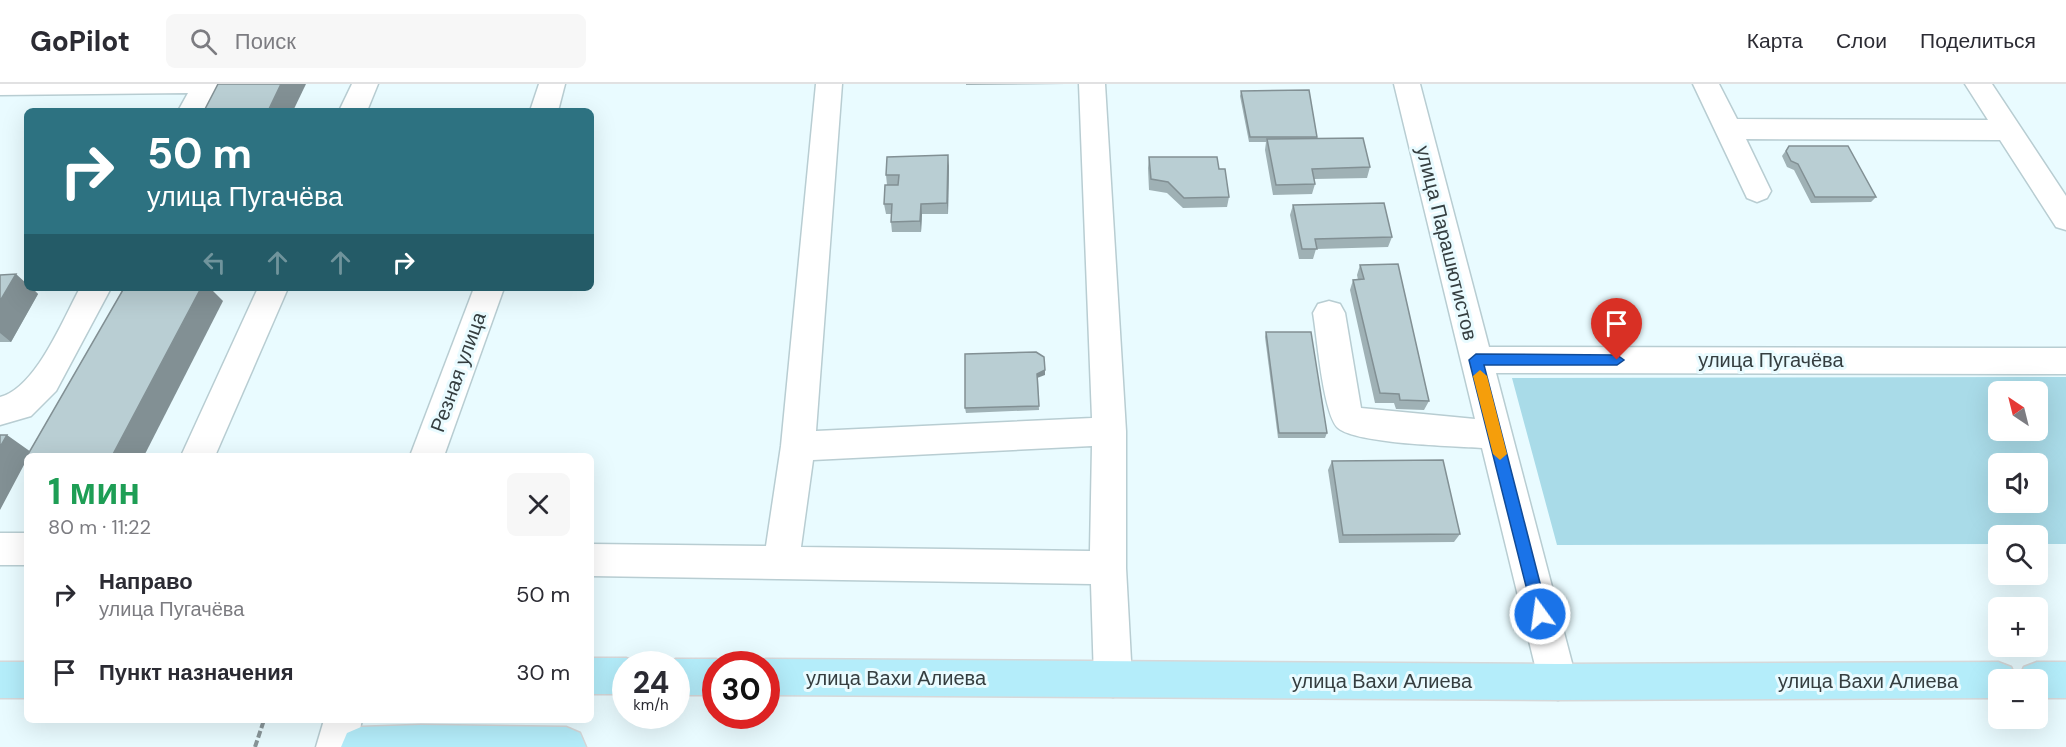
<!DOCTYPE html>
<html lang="ru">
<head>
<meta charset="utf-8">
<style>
	:root { --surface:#fff; --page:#f7f7f7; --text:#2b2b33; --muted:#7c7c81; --line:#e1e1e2 }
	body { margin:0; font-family:"DM Sans",sans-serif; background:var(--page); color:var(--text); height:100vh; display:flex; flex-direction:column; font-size:22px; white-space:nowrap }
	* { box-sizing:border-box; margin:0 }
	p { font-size:20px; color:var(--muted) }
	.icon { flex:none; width:33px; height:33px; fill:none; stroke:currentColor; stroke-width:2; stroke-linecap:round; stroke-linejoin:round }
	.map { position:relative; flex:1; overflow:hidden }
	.details { position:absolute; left:24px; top:369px; width:570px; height:270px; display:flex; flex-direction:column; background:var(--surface); border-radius:9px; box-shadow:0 6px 24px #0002 }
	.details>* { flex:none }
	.guide { position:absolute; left:24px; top:24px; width:570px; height:183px; border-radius:9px; box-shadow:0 6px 24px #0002; background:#2d7281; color:#fff; overflow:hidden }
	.needle { width:39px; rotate:325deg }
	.tools { position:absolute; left:1988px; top:297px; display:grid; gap:12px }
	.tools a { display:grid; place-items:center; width:60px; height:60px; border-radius:9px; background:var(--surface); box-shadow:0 6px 24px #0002; font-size:30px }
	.speed { position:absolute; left:612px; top:567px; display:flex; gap:12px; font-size:30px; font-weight:700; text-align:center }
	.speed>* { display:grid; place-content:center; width:78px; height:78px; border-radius:50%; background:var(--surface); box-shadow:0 6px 24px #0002; line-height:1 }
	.speed small { font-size:15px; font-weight:400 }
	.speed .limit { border:9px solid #d22; background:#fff; color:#111 }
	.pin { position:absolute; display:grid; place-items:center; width:51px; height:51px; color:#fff; margin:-62px -26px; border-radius:50% 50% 50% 0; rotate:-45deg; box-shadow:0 0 6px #0007 }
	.pin .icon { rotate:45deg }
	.me { position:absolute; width:66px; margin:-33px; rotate:346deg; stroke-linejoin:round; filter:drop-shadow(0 0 4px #0008) }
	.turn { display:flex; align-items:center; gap:21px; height:126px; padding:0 24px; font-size:27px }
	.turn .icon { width:78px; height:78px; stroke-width:2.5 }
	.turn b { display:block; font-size:42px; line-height:51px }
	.lanes { display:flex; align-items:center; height:57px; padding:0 24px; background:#0003; justify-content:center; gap:30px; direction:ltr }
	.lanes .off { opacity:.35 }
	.round { display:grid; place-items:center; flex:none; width:63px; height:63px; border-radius:9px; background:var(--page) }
	.headline { display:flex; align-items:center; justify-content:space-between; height:102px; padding:0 24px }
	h1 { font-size:36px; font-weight:700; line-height:45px; color:#1e9e55 }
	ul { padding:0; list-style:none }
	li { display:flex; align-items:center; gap:18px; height:78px; padding:0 24px }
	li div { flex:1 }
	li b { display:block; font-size:22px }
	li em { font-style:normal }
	header { display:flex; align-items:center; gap:36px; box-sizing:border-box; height:84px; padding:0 30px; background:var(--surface); border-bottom:2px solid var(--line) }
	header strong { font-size:28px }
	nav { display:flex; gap:33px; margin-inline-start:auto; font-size:21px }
	.search { width:420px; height:54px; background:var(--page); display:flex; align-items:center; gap:15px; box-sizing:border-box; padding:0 21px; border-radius:9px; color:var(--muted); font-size:22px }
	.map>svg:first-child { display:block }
	.green { fill:#a9dbe8; fill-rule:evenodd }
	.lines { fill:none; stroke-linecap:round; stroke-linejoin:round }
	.minor-casing { stroke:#b8cdd2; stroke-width:3 }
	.major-casing { stroke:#d7d8d9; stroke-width:3 }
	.path { stroke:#889598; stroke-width:4; stroke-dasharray:7 3; stroke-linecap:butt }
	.minor { fill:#fff; fill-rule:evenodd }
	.major { fill:#b4edfa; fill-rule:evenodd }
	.wall { fill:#9fb1b5 }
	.shaded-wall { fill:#829094 }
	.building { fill:#b9ced3; stroke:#829094; stroke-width:1.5 }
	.route { fill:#1a73e8; stroke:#114b97; stroke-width:1.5 }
	.slow { fill:#f59e0b }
	.labels { text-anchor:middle; stroke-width:6; stroke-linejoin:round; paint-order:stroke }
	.street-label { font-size:20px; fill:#353e40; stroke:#e9fbff }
</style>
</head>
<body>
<header>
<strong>GoPilot</strong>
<div class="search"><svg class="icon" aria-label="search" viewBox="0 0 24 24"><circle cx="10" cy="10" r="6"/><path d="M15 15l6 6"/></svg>Поиск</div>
<nav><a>Карта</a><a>Слои</a><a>Поделиться</a></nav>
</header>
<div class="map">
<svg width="2066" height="663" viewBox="0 0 2066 663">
	<rect width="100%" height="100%" fill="#e9fbff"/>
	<path class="green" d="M2066,293V460H2037V452H1998V460L1557,461L1512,294ZM1998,308H2037V346H1998ZM1998,380H2037V418H1998Z"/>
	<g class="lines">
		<defs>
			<g id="minor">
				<path d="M0,0H219L206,27H178L188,9L0,11Z"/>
				<path d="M352,0H378L367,27H339Z"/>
				<path d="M539,0H565L558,27H530Z"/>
				<path d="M816,0H842L816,347L1092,334L1079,0H1105L1126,347V484L1132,595L1126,608L1113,613L1100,608L1094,595L1091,500L591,492V460L766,462L781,362ZM1092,362L1090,467L801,463L813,376Z"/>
				<path d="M1394,0H1420L1489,263L2066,264V290L1496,289L1577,598L1571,611L1558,616L1545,611L1539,598L1482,364C1454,362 1356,360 1338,344C1323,330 1317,252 1313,229L1318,220L1329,217L1340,220L1345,229L1361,324L1475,335Z"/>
				<path d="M1693,0H1719L1737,35L1988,36L1965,0H1992L2066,112V146L2056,143L2000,56L1746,55L1771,107L1767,114L1757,118L1747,114Z"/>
				<path d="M80,204H111L56,307L31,332L0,341V313C36,304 63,235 80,204Z"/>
				<path d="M258,204H288L215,372H181Z"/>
				<path d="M474,204H504L444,372H410Z"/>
				<rect x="0" y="449" width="27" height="32"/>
				<path d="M324,636H362L356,663H316Z"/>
			</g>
			<g id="major">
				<path d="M591,574H626L639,579L626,580V610H591Z"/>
				<path d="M676,575H716L730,580H716V611H676V580H662Z"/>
				<path d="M766,575L1558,580L1998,578L2011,583L2017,596H1998V614L1558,616L766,611V580H752Z"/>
				<rect x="0" y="578" width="27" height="36"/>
				<path d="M2037,578H2066V614H2037V596H2018L2024,583Z"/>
				<path d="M421,641L566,643L580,649L586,663H341L347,649L361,643Z"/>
			</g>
		</defs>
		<use href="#minor" class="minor-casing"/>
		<use href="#major" class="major-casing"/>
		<path class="path" d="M255,663L264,636"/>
		<use href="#minor" class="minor"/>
		<use href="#major" class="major"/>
	</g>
	<g class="wall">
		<path d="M966,0H1066L966,1Z"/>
		<path d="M1241,7L1317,53V55L1370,83L1367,94L1314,95L1315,100L1312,110L1273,111L1265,66L1266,58H1249L1240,12Z"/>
		<path d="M1789,62L1876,113L1871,118L1811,119L1794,86L1787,83L1782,72Z"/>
		<path d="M1149,73L1219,85L1229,113L1227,123L1183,124L1167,109L1149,106L1148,84Z"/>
		<path d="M949,82L948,130H922L921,148H892L891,138V130H886L884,120L887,101L886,91Z"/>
		<path d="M1293,121L1392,153L1388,163L1316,165L1313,175H1299L1290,131Z"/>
		<path d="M1360,181L1429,317L1424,326L1396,325L1394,319H1375L1350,206L1353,196H1358L1357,191Z"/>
		<path d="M0,191L27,204H32L38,210L11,258H0Z"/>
		<path d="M1266,248L1327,349L1325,354H1278L1265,253Z"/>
		<path d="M1045,291L1038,294L1039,326L966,329L965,324Z"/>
		<path d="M1332,377L1460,450L1454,458L1339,459L1328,386Z"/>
	</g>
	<g class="shaded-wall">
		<path d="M281,0H306L293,27H268Z"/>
		<path d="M948,71L949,82L948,130L947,119Z"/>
		<path d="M921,120L922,130L921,148L920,137Z"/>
		<path d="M16,190L27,200V204H32L38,210L11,258L0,249V217Z"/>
		<path d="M201,204H210L223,217L144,372H112Z"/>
		<path d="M1045,286V291L1037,294V290Z"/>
		<path d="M7,351L31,368L24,378L25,379L0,426V363Z"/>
	</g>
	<g class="building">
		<path d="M218,0H281L268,27H204Z"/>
		<path d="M1309,6L1317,53H1250L1241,7Z"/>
		<path d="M1363,54L1370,83L1312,85L1315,100L1276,101L1267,55Z"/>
		<path d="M1789,62H1848L1876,113H1815L1798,80L1791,77L1786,67Z"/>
		<path d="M948,71L947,119L921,120L920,137L891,138L892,120H884L885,101H898L899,91H886L887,73Z"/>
		<path d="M1149,73H1217L1219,85H1225L1229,113L1184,114L1168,98L1151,95Z"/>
		<path d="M1384,119L1392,153L1315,155L1317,165H1302L1293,121Z"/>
		<path d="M1398,180L1429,317L1400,316L1399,310L1380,309L1353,196L1364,195L1360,181Z"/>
		<path d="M16,190L0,217V191Z"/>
		<path d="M124,204H201L112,372H27Z"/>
		<path d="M1266,248H1311L1327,349H1279Z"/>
		<path d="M1036,268L1044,273L1045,286L1037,290L1039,322L965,324V270Z"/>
		<path d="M0,351H7L0,363Z"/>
		<path d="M1443,376L1460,450L1343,451L1332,377Z"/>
	</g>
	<path class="route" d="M1476,270L1617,271L1624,276L1617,281H1484L1548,530L1546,535L1540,537L1535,535L1533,530L1469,276Z"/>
	<path class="slow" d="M1480,286L1487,292L1507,370L1500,376L1493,370L1473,292Z"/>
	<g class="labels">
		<g class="street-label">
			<text transform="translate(1447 159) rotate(76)" y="7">улица Парашютистов</text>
			<text x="1771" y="283">улица Пугачёва</text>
			<text transform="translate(458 288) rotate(-70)" y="7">Резная улица</text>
			<text x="896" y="601">улица Вахи Алиева</text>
			<text x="1382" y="604">улица Вахи Алиева</text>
			<text x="1868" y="604">улица Вахи Алиева</text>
		</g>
	</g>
</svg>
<div class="tools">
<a><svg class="needle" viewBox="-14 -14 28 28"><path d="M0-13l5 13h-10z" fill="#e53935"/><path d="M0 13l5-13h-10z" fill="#7c7c81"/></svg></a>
<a><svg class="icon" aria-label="sound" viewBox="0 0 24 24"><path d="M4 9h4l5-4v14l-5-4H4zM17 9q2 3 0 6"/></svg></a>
<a><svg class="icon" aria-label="search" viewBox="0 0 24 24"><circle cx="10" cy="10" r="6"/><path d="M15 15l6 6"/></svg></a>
<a>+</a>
<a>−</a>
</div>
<div class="speed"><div>24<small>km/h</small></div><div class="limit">30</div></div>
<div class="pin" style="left:1617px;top:276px;background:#d93025"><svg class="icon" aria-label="arrive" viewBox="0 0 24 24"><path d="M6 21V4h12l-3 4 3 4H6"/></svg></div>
<svg class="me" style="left:1540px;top:530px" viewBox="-20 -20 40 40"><circle r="17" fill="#1a73e8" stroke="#fff" stroke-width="3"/><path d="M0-11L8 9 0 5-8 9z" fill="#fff"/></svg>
<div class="guide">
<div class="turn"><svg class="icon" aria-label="right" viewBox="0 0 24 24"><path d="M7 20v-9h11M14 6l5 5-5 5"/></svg><div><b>50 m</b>улица Пугачёва</div></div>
<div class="lanes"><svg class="icon off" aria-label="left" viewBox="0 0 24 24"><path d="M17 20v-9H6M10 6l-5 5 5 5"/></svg><svg class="icon off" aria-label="ahead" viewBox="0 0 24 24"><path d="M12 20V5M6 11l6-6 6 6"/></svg><svg class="icon off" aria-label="ahead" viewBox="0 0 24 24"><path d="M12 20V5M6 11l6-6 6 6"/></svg><svg class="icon" aria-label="right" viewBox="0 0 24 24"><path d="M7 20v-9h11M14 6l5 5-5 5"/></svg></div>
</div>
<section class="details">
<div class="headline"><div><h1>1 мин</h1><p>80 m · 11:22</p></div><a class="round"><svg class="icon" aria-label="close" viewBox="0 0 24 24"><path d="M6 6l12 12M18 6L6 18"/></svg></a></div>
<ul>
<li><svg class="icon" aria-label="right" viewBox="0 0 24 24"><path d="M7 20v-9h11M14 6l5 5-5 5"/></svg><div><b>Направо</b><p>улица Пугачёва</p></div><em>50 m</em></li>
<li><svg class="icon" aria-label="arrive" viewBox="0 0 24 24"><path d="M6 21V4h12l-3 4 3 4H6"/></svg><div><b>Пункт назначения</b></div><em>30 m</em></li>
</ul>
</section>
</div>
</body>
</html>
